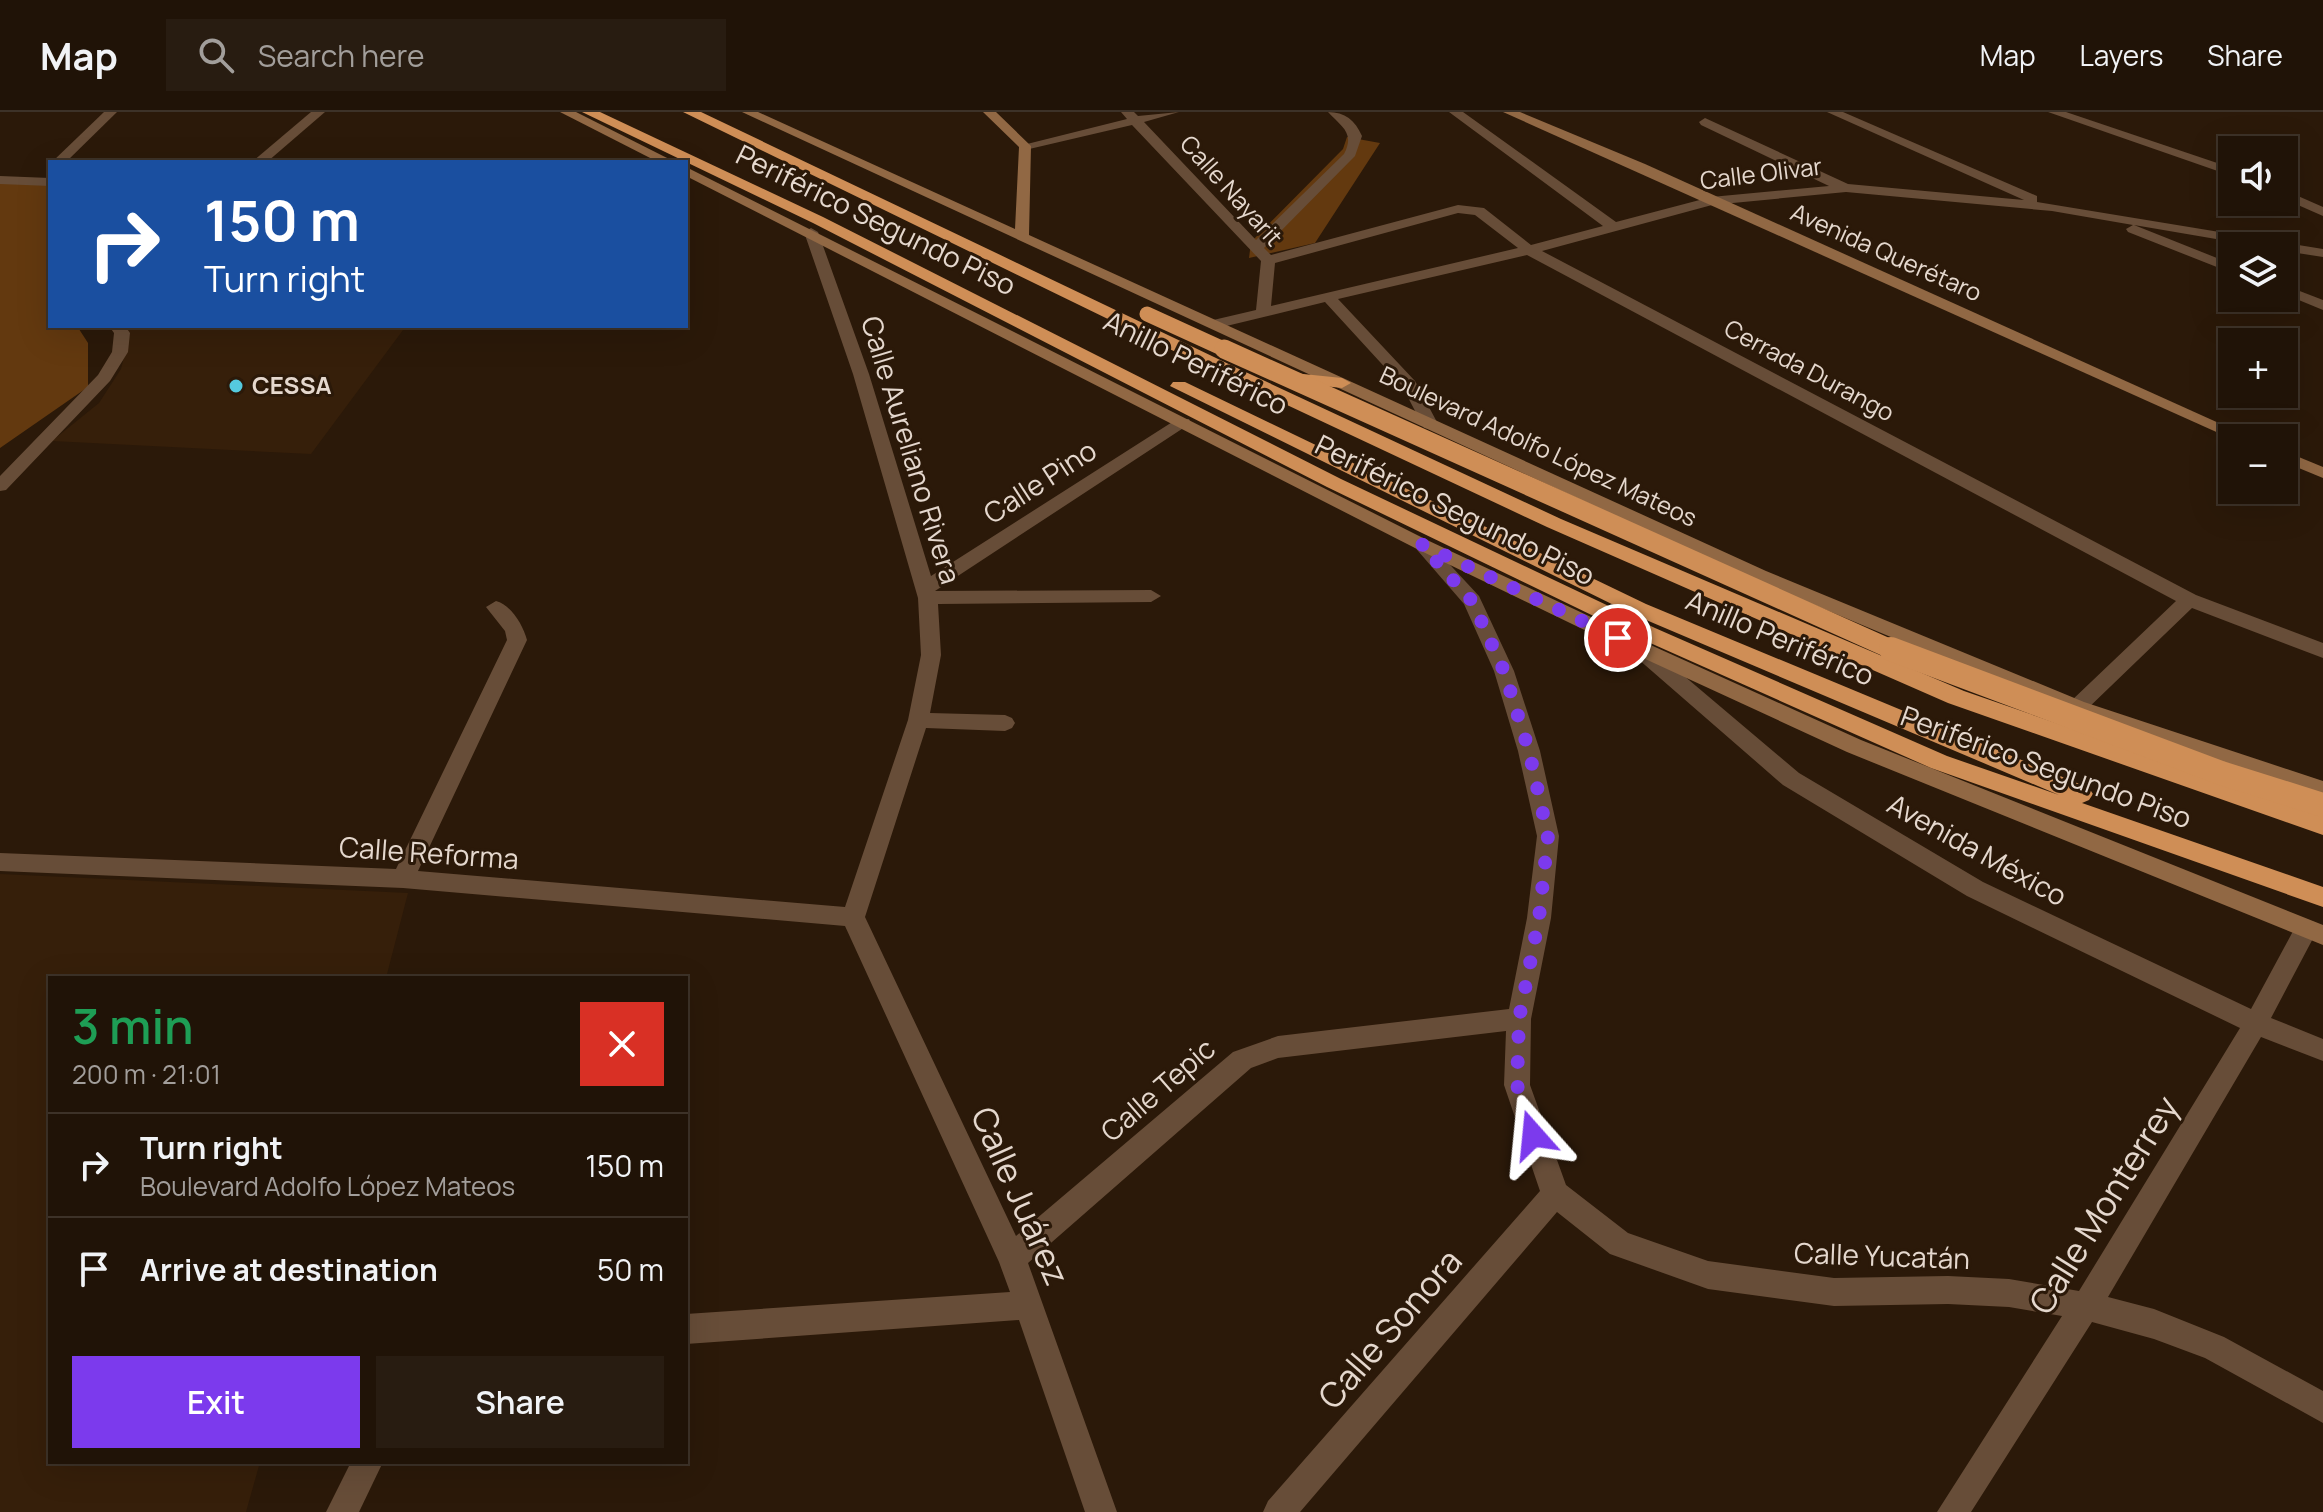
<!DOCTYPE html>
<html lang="en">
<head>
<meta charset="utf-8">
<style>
	:root { --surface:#201307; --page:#281c11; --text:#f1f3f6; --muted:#a29e9b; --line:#3d3228; --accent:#7c3aed }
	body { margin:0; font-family:Manrope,sans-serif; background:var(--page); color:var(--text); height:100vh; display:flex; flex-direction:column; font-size:30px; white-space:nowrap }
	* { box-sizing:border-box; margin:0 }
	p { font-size:26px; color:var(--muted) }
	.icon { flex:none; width:44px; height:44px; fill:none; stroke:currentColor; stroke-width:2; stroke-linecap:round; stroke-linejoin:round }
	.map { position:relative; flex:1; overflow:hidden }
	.drawer { position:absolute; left:48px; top:864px; width:640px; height:488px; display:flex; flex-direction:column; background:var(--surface); border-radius:0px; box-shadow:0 8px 32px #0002,0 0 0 2px var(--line) }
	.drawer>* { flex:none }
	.guide { position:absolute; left:48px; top:48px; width:640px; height:168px; border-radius:0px; box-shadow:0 8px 32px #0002,0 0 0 2px var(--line); background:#1a4fa0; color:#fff; overflow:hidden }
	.fabs { position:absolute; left:2218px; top:24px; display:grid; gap:16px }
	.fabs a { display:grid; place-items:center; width:80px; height:80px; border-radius:0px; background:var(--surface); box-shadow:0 8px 32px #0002,0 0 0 2px var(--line); font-size:40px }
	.pin { position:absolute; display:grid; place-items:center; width:68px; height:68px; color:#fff; margin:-34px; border:4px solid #fff; border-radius:50%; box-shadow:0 2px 8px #0007 }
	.me { position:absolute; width:88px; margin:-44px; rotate:342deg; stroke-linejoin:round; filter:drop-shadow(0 0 6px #0008) }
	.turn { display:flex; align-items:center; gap:28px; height:168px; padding:0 24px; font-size:36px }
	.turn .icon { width:104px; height:104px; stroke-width:2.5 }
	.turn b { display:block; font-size:56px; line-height:68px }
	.round { display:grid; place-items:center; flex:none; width:84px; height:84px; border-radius:0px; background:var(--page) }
	.head { display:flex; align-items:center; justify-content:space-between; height:136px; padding:0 24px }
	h1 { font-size:48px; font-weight:600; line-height:60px; color:#1e9e55 }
	.button { display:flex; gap:16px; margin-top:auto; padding:16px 24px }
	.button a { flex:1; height:92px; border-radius:0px; background:var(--accent); color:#fff; font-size:32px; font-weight:600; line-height:92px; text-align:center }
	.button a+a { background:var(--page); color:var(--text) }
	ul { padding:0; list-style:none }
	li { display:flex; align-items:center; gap:24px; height:104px; padding:0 24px; border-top:2px solid var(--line) }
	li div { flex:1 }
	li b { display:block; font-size:30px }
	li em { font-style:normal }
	header { display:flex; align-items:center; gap:48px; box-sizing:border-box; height:112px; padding:0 40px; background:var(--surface); border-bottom:2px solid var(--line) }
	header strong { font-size:38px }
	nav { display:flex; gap:44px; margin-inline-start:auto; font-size:28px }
	.search { width:560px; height:72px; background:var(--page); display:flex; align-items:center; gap:20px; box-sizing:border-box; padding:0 28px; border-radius:0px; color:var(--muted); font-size:30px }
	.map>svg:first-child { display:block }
	.built { fill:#361f0a }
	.green { fill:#63390f }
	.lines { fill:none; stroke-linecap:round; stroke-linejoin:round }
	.minor { fill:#674d38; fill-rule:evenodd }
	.tertiary { fill:#674d38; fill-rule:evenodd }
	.secondary { fill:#916844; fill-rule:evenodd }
	.motorway { fill:#cf8e56; fill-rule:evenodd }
	.motorway-bridge-far2 { stroke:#cf8e56; stroke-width:15 }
	.motorway-bridge-far1 { stroke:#cf8e56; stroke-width:19 }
	.motorway-bridge { stroke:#cf8e56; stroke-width:24 }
	.route { stroke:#7c3aed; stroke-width:14; stroke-dasharray:0 25.2 }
	.poi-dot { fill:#55cade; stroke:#2b1909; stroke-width:3 }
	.labels { text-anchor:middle; stroke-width:6; stroke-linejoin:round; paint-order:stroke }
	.far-street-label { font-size:24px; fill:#e5d8ce; stroke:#2b1909 }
	.far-poi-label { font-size:24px; font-weight:bold; fill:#e5d8ce; stroke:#2b1909; text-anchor:start }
	.street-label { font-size:28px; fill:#e5d8ce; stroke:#2b1909 }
	.near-street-label { font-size:34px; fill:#e5d8ce; stroke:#2b1909 }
</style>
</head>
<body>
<header>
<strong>Map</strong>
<div class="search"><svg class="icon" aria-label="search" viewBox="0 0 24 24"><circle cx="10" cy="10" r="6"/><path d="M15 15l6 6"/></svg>Search here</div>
<nav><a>Map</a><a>Layers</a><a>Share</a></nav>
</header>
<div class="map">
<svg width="2323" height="1400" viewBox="0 0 2323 1400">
	<rect width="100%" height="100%" fill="#2b1909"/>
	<g class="built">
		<path d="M124,214H406L311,342L52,329L99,291L121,257L130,222Z"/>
		<path d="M0,762L408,781L386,866H50V1350H260L246,1400H0Z"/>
	</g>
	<g class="green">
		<path d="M1347,25L1380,31L1315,131L1249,146L1251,130L1343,37Z"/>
		<path d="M0,71L50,72V214H77L88,231V275L0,336Z"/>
	</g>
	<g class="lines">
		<g class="minor">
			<path d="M104,0H117L66,50H52Z"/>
			<path d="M311,0H325L267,50H252Z"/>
			<path d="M1121,0H1134L1138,4L1179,0L1144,10L1256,128L1344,42C1355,21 1342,15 1328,0C1345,0 1355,8 1362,24L1355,44L1264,136L1271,143L1458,93L1484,96L1531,133L1603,114L1449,0H1463L1616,110L1711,85L1829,74L1701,13L1699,10L1705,6L1848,72L2024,88L1827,0H1843L2037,84V90L2323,137V145L2284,139V134H2257L2134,113L2232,152V161L2128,120L2126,117L2133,113L2052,99L1846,80L1712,93L1542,139L2196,483L2323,531V546L2192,496L2084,600H2070L2067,595L2070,590L2176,489L1527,143L1338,187L1415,269L1438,312L1430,317L1424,316L1402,274L1325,190L1214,217L1209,215V209L1256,198L1261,149L1132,13L1025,38L1019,34L1127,7ZM1458,101L1475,103L1518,136L1271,194L1275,151Z"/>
			<path d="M0,64L50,66V74L0,72Z"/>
			<path d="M811,116L818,120L869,262L931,464L1177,307H1189L1191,311L935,479L1151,478L1161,484L1151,490L938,492L941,543L930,601L1005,603L1012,606L1015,611L1012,616L1005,619L926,616L865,805L1016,1124L1233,940L1278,924L1509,897L1527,806L1537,724L1518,639L1494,559L1464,492L1412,432L1421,426L1427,428L1479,484L1514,559L1540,639L1559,724L1551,806L1531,907L1530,973L1566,1073L1628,1121L1708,1149L1834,1166L1948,1164L2009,1167L2079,1179L2240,916L1967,784L1783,673L1630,540L1627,535L1637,528L1644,530L1799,661L1983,770L2251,897L2298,810L2306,807L2314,810L2318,817L2271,906L2323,927V949L2261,925L2108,1185L2154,1197L2224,1225L2323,1279V1311L2205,1246L2154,1227L2092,1210L1971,1400H1937L2062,1204L2009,1195L1948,1192L1834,1194L1708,1177L1610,1142L1557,1100L1300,1400H1263L1268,1389L1540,1079L1504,973L1506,919L1278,946L1251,956L1028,1151L1117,1400H1085L1019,1208L686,1232V1202L1010,1180L999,1150L845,814L403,776L0,759V741L396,757L507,528L505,519L486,495L496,489C511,493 523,513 527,528L418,759L845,795L908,608L921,543L918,486L853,262L804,120Z"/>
			<path d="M2284,173L2323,188V198L2284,182Z"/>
			<path d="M109,214H125L130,221L128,240L110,269L6,378L0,379V364L98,263L112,240L114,221Z"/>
			<path d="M351,1350H383L359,1400H326Z"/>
		</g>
		<g class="tertiary">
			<path d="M2048,0H2066L2232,56V64Z"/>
			<path d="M2284,78L2323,95V104L2284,87Z"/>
		</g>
		<g class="secondary">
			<path d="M560,0H576L675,50H658Z"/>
			<path d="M742,0H758L1015,117L1019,35L983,0H996L1031,34L1029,123L1766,459L2084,590L2323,669V685L2070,600L1752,467Z"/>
			<path d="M1503,0H1520L1645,52L2252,326L2232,327Z"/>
			<path d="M686,55L1427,428L1644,530L1861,628L2323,813V833L1847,640L1630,540L1415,436L686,64Z"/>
			<path d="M2284,339L2323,355V366L2284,350Z"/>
		</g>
		<g class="motorway">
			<path d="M582,0H600L823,105L1341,367L1655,516L1947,644L2059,683L1632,502L1170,274L1173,270H1185L1646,492L2089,676L2093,682L2089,688L2082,691L2323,775V795L1931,656L1639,526L1327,375L813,111Z"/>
			<path d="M683,0H701L1237,256L1561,407L1964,579L2323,704V723L1948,591L1547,415L1225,264Z"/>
			<path d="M1284,260L1342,266L1351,271L1342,276L1278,269L1275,265Z"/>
		</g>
		<path class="motorway-bridge-far2" d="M1147,202L1228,239"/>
		<path class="motorway-bridge-far1" d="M1224,237L1895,539"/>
		<path class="motorway-bridge" d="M1891,537L2221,661L2323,693"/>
	</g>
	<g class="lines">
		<path class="route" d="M1533,1023L1517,973L1519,907L1539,806L1548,724L1529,639L1504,559L1472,489L1421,432L1618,526"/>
	</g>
	<circle class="poi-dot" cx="236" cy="274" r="8"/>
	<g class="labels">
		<g class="far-street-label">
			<text transform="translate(1761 62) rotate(-7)" y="8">Calle Olivar</text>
			<text transform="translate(1231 79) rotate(48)" y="8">Calle Nayarit</text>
			<text transform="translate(1886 141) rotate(24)" y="8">Avenida Querétaro</text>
			<text transform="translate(1809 259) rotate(28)" y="8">Cerrada Durango</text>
			<text transform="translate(1538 335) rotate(25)" y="8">Boulevard Adolfo López Mateos</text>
		</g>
		<g class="far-poi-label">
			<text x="252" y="282">CESSA</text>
		</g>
		<g class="street-label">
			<text transform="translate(876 108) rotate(26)" y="10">Periférico Segundo Piso</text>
			<text transform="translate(1196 251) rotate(26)" y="10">Anillo Periférico</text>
			<text transform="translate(911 338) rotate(73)" y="10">Calle Aureliano Rivera</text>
			<text transform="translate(1040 370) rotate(-33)" y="10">Calle Pino</text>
			<text transform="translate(1455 398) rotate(26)" y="10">Periférico Segundo Piso</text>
			<text transform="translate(1780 526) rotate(23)" y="10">Anillo Periférico</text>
			<text transform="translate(2046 655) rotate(20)" y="10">Periférico Segundo Piso</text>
			<text transform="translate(1977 738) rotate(29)" y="10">Avenida México</text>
			<text transform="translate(429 741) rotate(4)" y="10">Calle Reforma</text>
			<text transform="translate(1158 978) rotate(-41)" y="10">Calle Tepic</text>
			<text transform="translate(1882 1144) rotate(2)" y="10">Calle Yucatán</text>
		</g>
		<g class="near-street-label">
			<text transform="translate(1020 1084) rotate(66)" y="12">Calle Juárez</text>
			<text transform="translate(2104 1093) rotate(-58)" y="12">Calle Monterrey</text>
			<text transform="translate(1390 1217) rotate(-49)" y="12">Calle Sonora</text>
		</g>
	</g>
</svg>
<div class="fabs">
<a><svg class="icon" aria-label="sound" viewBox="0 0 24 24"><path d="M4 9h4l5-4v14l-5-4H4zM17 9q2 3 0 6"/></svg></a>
<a><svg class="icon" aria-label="layers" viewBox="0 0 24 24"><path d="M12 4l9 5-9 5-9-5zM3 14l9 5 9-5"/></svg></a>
<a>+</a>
<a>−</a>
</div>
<div class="pin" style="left:1618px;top:526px;background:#d93025"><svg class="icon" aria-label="arrive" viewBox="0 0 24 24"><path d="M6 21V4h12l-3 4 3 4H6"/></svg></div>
<svg class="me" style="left:1533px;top:1023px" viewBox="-20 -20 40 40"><path d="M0-17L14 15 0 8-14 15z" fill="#7c3aed" stroke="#fff" stroke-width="4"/></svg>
<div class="guide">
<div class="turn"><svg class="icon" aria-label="right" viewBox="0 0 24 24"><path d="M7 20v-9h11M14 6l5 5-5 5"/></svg><div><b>150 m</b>Turn right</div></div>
</div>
<section class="drawer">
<div class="head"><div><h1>3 min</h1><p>200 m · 21:01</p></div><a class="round" style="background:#d93025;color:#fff"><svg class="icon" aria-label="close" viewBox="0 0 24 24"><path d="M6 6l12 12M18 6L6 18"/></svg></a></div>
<ul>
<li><svg class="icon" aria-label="right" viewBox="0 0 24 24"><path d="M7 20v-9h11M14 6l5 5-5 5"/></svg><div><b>Turn right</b><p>Boulevard Adolfo López Mateos</p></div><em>150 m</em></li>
<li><svg class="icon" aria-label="arrive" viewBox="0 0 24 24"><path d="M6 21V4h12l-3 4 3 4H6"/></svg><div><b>Arrive at destination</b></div><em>50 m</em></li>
</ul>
<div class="button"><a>Exit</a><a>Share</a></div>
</section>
</div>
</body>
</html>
